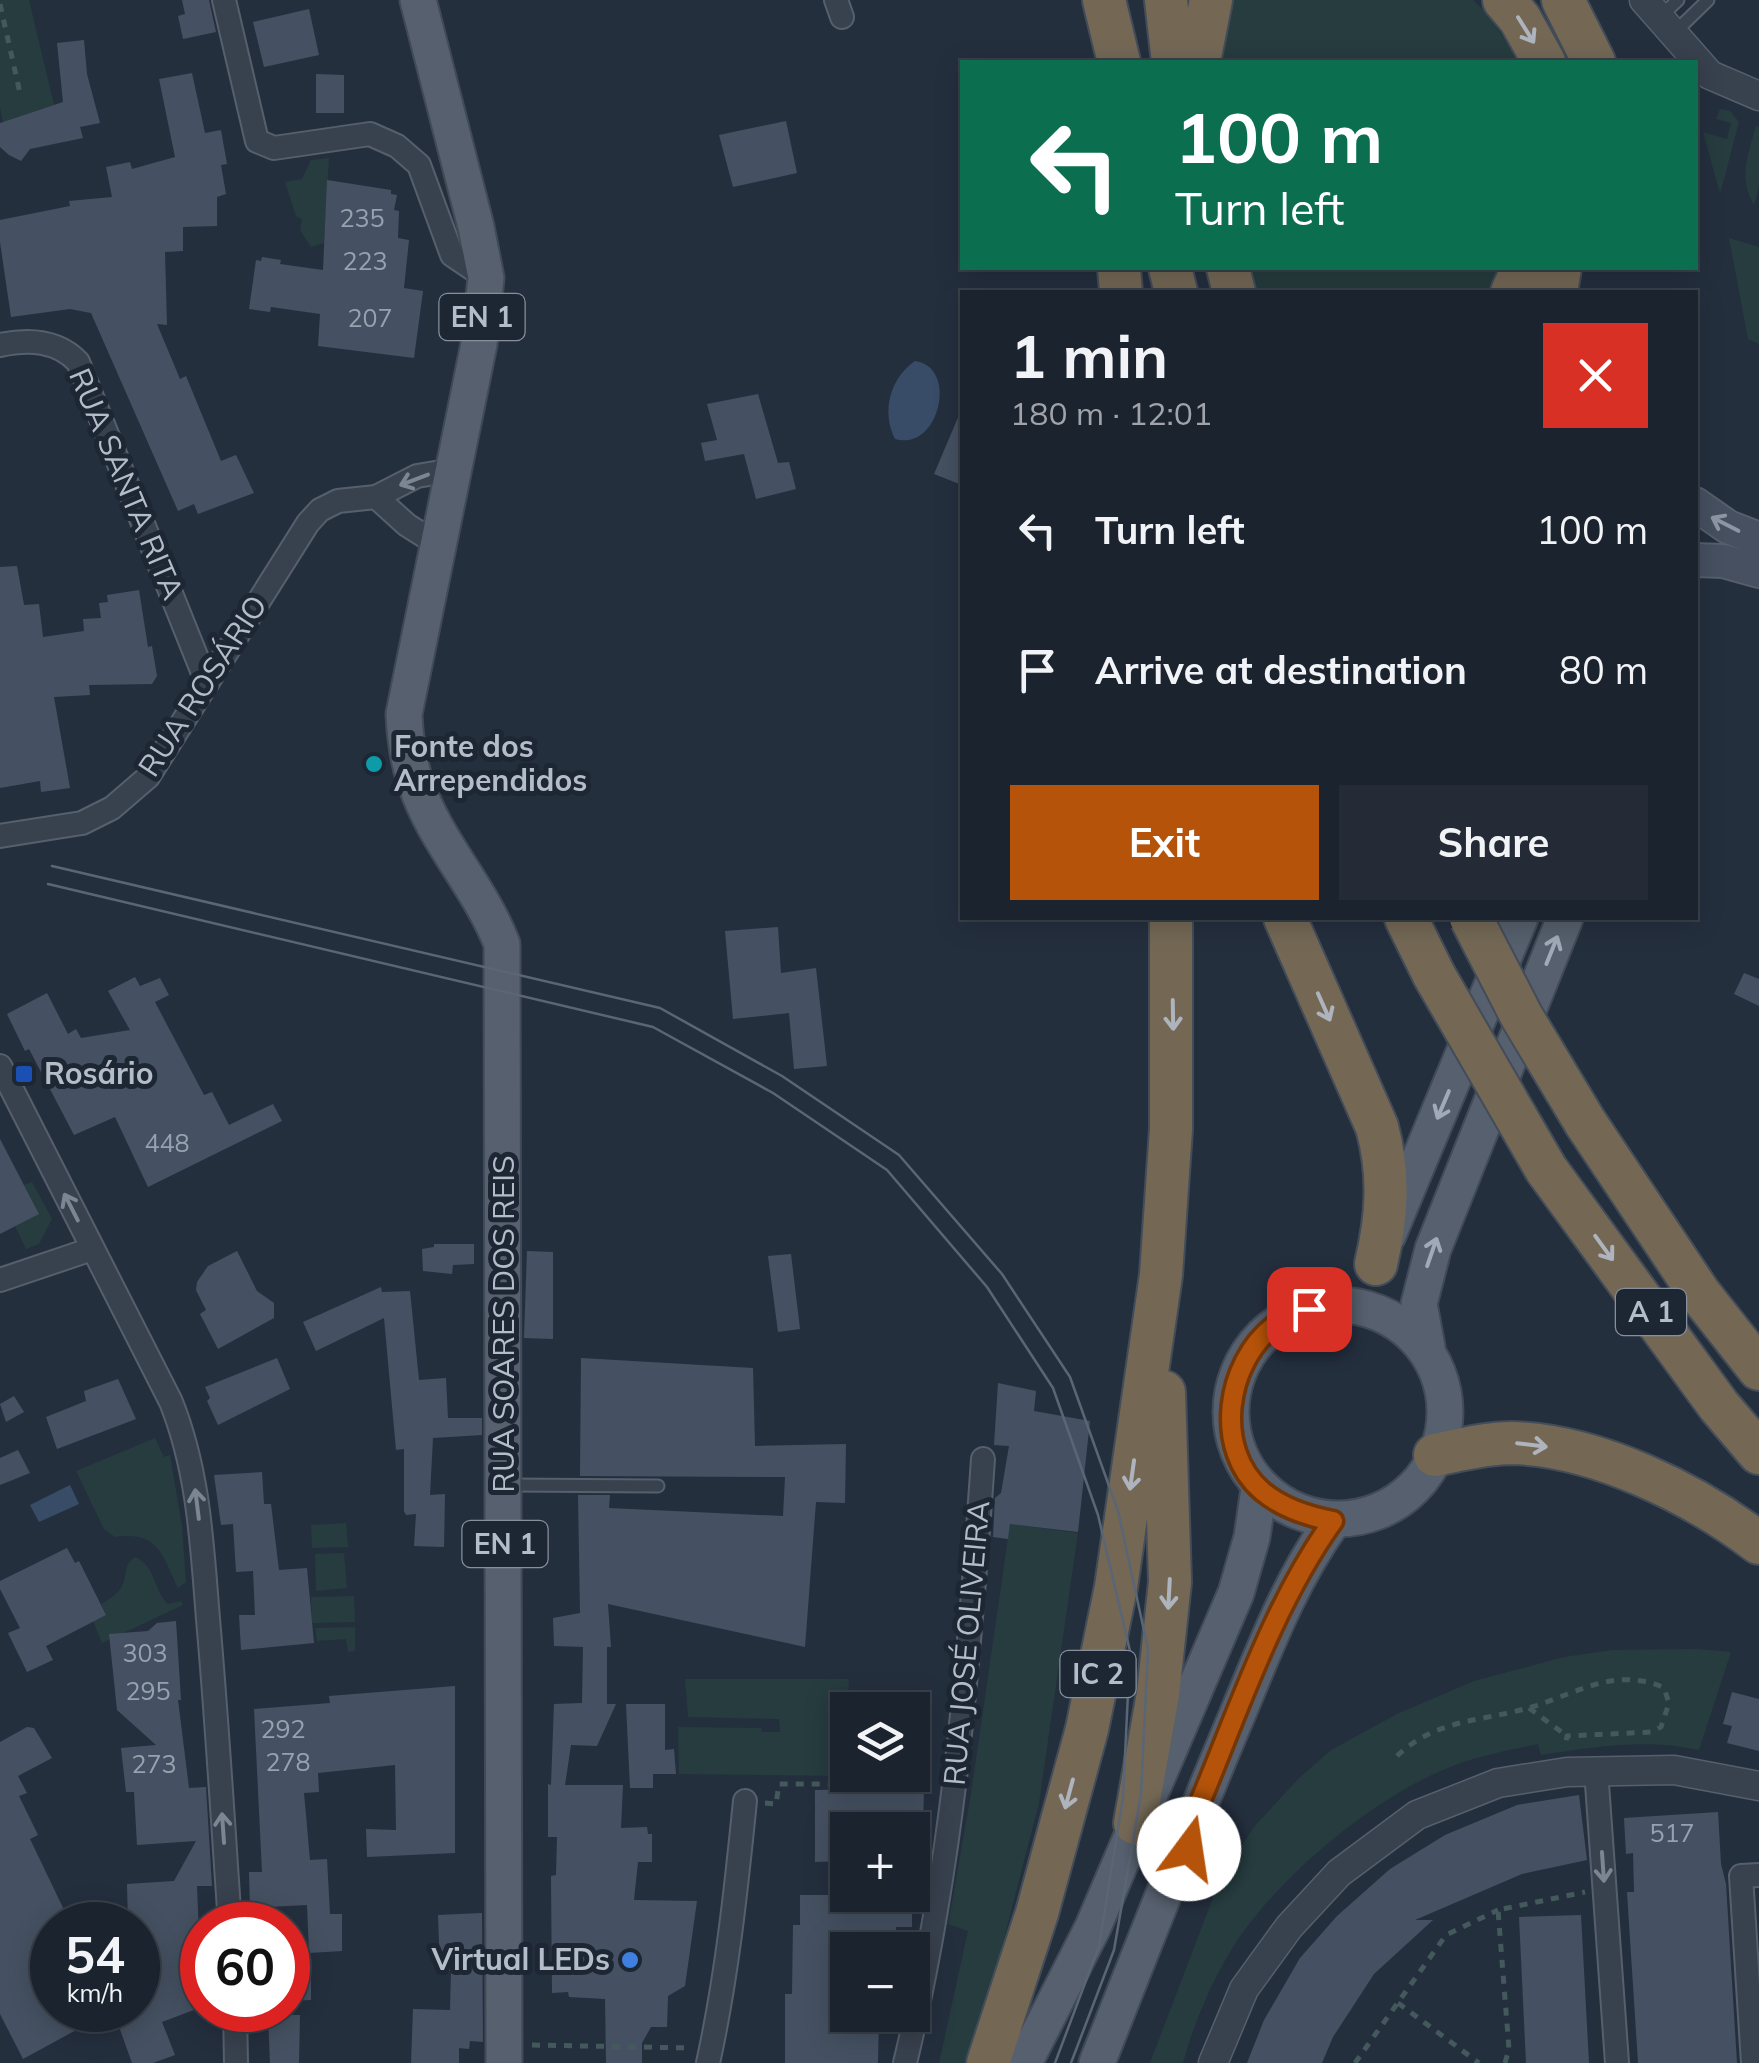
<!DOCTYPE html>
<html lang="en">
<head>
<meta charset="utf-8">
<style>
	:root { --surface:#1b232e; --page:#242b36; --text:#f1f3f6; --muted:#a0a4aa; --line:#39404a; --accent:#b45309 }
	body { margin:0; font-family:Mulish,sans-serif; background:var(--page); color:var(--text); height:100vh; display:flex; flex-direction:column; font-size:38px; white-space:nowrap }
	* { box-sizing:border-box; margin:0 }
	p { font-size:32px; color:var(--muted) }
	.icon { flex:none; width:55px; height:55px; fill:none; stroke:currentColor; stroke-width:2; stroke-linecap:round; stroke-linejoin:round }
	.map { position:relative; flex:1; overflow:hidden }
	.drawer { position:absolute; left:960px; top:290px; width:738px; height:630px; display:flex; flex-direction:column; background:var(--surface); border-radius:0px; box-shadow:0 5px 25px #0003,0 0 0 2px var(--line) }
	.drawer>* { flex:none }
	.top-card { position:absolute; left:960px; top:60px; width:738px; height:210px; border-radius:0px; box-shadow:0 5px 25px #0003,0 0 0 2px var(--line); background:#0b6e4f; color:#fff; overflow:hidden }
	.fabs { position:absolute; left:830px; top:1692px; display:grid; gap:20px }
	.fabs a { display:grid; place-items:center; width:100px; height:100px; border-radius:0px; background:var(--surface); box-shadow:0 5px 25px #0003,0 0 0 2px var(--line); font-size:50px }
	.speed { position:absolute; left:30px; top:1902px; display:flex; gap:20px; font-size:50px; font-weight:700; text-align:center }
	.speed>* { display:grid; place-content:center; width:130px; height:130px; border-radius:50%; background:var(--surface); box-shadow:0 5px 25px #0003,0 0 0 2px var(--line); line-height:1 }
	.speed small { font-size:25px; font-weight:400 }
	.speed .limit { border:15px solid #d22; background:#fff; color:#111 }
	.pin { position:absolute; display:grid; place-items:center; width:85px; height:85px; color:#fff; margin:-42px; border-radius:20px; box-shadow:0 5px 15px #0006 }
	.me { position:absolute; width:110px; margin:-55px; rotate:14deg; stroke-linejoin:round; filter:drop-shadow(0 0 8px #0008) }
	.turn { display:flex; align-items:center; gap:35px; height:210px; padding:0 50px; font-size:45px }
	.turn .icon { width:130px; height:130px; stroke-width:2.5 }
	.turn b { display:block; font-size:70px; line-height:85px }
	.round { display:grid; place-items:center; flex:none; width:105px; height:105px; border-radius:0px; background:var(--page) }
	.headline { display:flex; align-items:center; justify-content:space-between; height:170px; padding:0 50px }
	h1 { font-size:60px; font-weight:700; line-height:75px }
	.action { display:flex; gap:20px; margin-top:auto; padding:20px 50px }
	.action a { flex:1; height:115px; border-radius:0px; background:var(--accent); color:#fff; font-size:40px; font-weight:700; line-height:115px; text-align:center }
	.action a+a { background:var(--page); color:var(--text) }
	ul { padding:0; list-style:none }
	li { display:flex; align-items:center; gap:30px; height:140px; padding:0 50px }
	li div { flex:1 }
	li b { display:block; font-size:38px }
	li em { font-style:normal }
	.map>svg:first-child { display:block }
	.green { fill:#263c3f }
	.water { fill:#394c67 }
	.building { fill:#455162 }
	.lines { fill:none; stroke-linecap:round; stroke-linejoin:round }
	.service-casing { stroke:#565f6c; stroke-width:15 }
	.minor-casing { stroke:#565f6c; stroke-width:26 }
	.tertiary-casing { stroke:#565f6c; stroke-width:31 }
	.secondary-casing { stroke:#565f6c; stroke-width:36 }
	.primary-casing { stroke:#414a57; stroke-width:39 }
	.motorway-casing { stroke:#434c59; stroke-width:46 }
	.path { stroke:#44595c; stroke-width:5; stroke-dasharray:8 8; stroke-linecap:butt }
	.service { stroke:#38414e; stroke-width:11 }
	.minor { stroke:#38414e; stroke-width:22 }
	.tertiary { stroke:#38414e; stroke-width:28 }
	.secondary { stroke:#465061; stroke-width:32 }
	.primary { stroke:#56606e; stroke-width:35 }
	.motorway { stroke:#746855; stroke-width:42 }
	.tram { stroke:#5a6575; stroke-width:2.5 }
	.motorway-bridge-casing { stroke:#434c59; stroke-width:46; stroke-linecap:butt }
	.motorway-bridge { stroke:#746855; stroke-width:42 }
	.oneway { stroke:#aeb4bd }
	.oneway2 { stroke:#7c8592 }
	.oneway3 { stroke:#8e96a5 }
	.oneway4 { stroke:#a1aab7 }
	.route-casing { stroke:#753606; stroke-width:25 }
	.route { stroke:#b45309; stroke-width:18 }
	.culture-dot { fill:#0f9aa8; stroke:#1d2633; stroke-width:4 }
	.transit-dot { fill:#1a4fb4; stroke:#1d2633; stroke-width:4 }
	.shop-dot { fill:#3f7fe0; stroke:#1d2633; stroke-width:4 }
	.labels { text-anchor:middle; stroke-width:10; stroke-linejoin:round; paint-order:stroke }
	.number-label { font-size:25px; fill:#98a1af }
	.shield { fill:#1d2633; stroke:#878f9c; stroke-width:2.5 }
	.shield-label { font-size:28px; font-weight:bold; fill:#b4bcc9 }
	.street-label { font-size:30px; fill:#b4bcc9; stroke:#1d2633 }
	.poi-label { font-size:30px; font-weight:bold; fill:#b4bcc9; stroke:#1d2633; text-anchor:start }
</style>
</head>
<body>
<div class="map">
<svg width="1759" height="2063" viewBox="0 0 1759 2063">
	<rect width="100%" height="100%" fill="#242f3e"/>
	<g class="green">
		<path d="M0,0H29L54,105L3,122L0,108Z"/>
		<path d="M1231,0H1473L1487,13L1520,62H1216Z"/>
		<path d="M1720,109L1730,111L1739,122L1720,194L1703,132L1727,139L1731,123L1716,119Z"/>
		<path d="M1756,126L1759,127V187L1754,205C1738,177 1748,155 1756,126Z"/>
		<path d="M329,158L324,243L311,247L300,230L302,219L296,216L285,182L302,179L311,160Z"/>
		<path d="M1729,238L1759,247V344L1748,339Z"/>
		<path d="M1249,268H1517L1506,292H1255Z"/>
		<path d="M32,1182L52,1219L39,1244L26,1249L15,1226L39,1214L24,1185Z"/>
		<path d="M155,1438L164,1457L170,1455L182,1526L186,1582L178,1588C162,1555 159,1531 115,1537L104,1529L76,1471Z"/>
		<path d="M346,1523L348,1547L312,1548L311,1525Z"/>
		<path d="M1010,1524L1078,1533L1039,1803L972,2063H939L968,1931L948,1924L971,1794Z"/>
		<path d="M344,1553L347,1588L316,1591L315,1554Z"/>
		<path d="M135,1557C156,1566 153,1590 168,1604L181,1601L183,1605L102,1643L93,1621L106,1615L101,1604C139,1584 115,1571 135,1557Z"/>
		<path d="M354,1596L355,1622L312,1623L311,1597Z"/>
		<path d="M355,1627V1651L348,1652L346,1639L317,1641L315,1628Z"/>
		<path d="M1697,1649L1731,1652L1699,1750C1647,1738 1593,1747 1541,1755L1538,1744C1506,1751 1473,1757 1443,1770C1371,1800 1283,1874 1239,1938C1215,1973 1194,2022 1183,2063H1150L1217,1887L1253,1828L1299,1778L1331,1750L1397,1714L1474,1681L1564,1657L1612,1650Z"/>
		<path d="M685,1679H849L844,1776L679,1774L678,1727L761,1728L762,1732H780L779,1719L688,1717Z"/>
	</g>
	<g class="water">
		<path d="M915,361C959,367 939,452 895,439C881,412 890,378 915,361Z"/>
		<path d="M70,1485L79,1504L39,1522L30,1505Z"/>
	</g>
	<g class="building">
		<path d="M182,0H209L216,32L183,39L178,16L185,14Z"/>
		<path d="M309,9L319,55L264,67L253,22Z"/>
		<path d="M84,40L87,74L100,123L80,127L83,138L30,149L21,161L9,155L0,147V123L63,102L57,43Z"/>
		<path d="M192,73L205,133L221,130L227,164L221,165L226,194L217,197V226L183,227V251L165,252L167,325L157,324L180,379L186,376L221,461L236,455L254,493L198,514L194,504L178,511L91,313L70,309L11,317L0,242V220L70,206L69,201L112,197L106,167L130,162L132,169L175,157L159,79Z"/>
		<path d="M316,74L344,75V113H316Z"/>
		<path d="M786,121L797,173L733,187L719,135Z"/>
		<path d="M327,180L391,190V194L397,195L394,210L399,211L398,238L409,240L404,288L423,291L414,358L318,346L320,314L271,307L270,312L249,309L256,260L261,261L262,257L281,260L280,264L323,270Z"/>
		<path d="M758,394L778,463L789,462L796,489L756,499L744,454L705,461L701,443L717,440L707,404Z"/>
		<path d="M962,408V485L934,474Z"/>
		<path d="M17,566L24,605L39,604L43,637L84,631L83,619L101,618L99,603L108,602L107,595L139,590L148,647L152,646L157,676L152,684L89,685L90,695L54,697L70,788L41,792L40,781L0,788V567Z"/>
		<path d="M778,927L781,973L816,968L827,1066L794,1069L789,1013L733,1019L725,931Z"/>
		<path d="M1744,973L1759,979V1006L1734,994Z"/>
		<path d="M135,977L140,986L160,978L169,995L155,1002L204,1095L212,1092L229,1125L273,1104L282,1121L148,1187L115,1117L74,1135L29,1049L25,1051L7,1014L47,993L68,1034L76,1029L81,1038L130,1030L108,991Z"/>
		<path d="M0,1139L39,1214L0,1234Z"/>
		<path d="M434,1244H474V1264L453,1265L452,1274L423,1271L422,1249L434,1247Z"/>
		<path d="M237,1251L257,1291L274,1303V1318L218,1349L200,1314L206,1310L196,1290L197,1282L208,1266Z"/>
		<path d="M527,1251L553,1252V1339L524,1338Z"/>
		<path d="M791,1254L800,1329L778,1332L768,1256Z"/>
		<path d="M381,1287L382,1292L410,1291L419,1380L446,1378L448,1418H482V1435L433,1438L430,1495L445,1494L444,1547L414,1546L416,1514L406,1515L404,1511V1449L396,1450L384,1318L316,1351L303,1322Z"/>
		<path d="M277,1358L290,1389L218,1425L207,1401L210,1398L205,1387Z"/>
		<path d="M581,1358L753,1368L755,1446L846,1444L845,1503L816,1502L805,1647L608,1604L611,1647H607V1704H616L597,1746L571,1745L565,1785H623L621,1828L647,1827L648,1834H652V1862H638L634,1900L697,1901L685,1986L668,1996L667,2027H651L642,2043V2063H606L605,1999L569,1997L568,1992L552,1993L551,1876L556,1875L557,1837H548V1784L551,1785L554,1704L582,1703L583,1647L554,1646L553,1618L580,1613L578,1495H610L609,1508L783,1516L785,1477L580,1476Z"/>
		<path d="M118,1379L136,1419L57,1449L46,1417L86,1401L84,1391Z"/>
		<path d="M998,1383L1036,1391L1034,1411L1090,1421L1078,1532L1010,1524L1008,1539L993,1537L995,1498L1001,1493L1009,1446L994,1445Z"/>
		<path d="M14,1396L24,1412L6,1422L0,1404Z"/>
		<path d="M18,1450L30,1473L0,1485V1458Z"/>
		<path d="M262,1472L264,1504H271L279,1570L307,1568L314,1643L241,1650L239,1615H255L253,1571L236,1572L233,1524L221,1525L214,1475Z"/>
		<path d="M67,1548L75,1563L79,1561L106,1615L46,1646L53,1660L27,1672L8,1633L20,1628L0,1589V1581Z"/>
		<path d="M176,1621L181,1700H178L189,1788L206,1787L212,1886H197L202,2007L162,2022L175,2055L153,2063H132L113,2010L23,2059L0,2014V1742L27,1727L34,1728L52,1758L18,1776L27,1793L19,1796L38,1835L30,1839L66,1914L56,1918L59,1925H52V2010H138V1925H128L127,1884L174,1881L196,1841L137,1845L134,1792H126L121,1748L156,1745L117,1710L109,1634L148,1631L157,1623Z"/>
		<path d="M455,1686V1853L367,1857L366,1829L396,1830L395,1765L318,1773L319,1792L304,1793L310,1860L327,1859L330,1914H342V1951L309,1953L307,1905L250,1908L249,1872H262L254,1709L330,1703L329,1696Z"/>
		<path d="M1732,1692L1759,1699V1751L1727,1743L1732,1726L1723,1724Z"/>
		<path d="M626,1704H665V1750L674,1749L676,1774H653V1788H630Z"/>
		<path d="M924,1788L923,1830H848V1861L815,1862V1790Z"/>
		<path d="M1579,1795L1587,1860L1522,1874L1415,1920H1433L1374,1974L1333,2037L1322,2063H1247L1264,2020L1300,1958L1337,1916L1390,1869L1445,1835L1517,1805Z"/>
		<path d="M1718,1812L1721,1864L1726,1884L1737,2063H1638L1627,1892H1634L1633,1853L1626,1854L1624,1818Z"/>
		<path d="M800,1895H912V1927H896V1950H848V2015H879L878,2063H785V1994H792L793,1925H800Z"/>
		<path d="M482,1913L483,2042L470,2041L469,2049L459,2048V2063H411L413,2009L450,2010L451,1971L440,1970L438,1915Z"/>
		<path d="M1581,1915L1589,2063H1526L1519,1917Z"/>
		<path d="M288,1966H311V2000L288,2001Z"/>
		<path d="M268,2015H300L299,2063H270Z"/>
	</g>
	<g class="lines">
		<defs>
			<g id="service">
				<path d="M1659,18L1678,0"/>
				<path d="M1675,32L1708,0"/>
				<path d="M508,1485L658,1486"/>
			</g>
			<g id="minor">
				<path d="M224,0L257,141L274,148L370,134L397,146L419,165L452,255L486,278"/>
				<path d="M836,0L842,17"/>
				<path d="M0,345C29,339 57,340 78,362L207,683"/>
				<path d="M376,497L407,525L437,544"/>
				<path d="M0,836L82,823L112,808L148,777L308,523L320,510L338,501L376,497L417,476L453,470"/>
				<path d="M0,1066L171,1402C199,1472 202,1545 208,1619C217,1721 223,1823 230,1925"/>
				<path d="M0,1280L92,1249"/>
				<path d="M1596,1770L1617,2063"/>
				<path d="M235,2010L236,2063"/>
				<path d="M708,2063C727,1976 736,1890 745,1801"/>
				<path d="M905,2063C953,1865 969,1662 983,1459"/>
				<path d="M1753,2063L1741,1876L1759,1875"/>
			</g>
			<g id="tertiary">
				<path d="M1644,0L1710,75L1759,96"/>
				<path d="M1213,2063L1244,1989L1289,1927L1339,1873L1417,1815L1498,1783L1567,1772L1674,1770L1759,1786"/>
			</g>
			<g id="secondary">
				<path d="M1695,504L1728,527L1759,539"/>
				<path d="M1695,560L1723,561L1759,571"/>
			</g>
			<g id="primary">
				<path d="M418,0L476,227L486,278L479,344L404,714C405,738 408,761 416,784C435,841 480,887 502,944L504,2063"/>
				<path d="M1388,1235L1520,918"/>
				<circle cx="1338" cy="1412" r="107"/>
				<path d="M1427,1347L1419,1304L1433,1249L1565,918"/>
				<path d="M1024,2063L1093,1927L1236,1593L1252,1537L1259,1489"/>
				<path d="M1097,2063C1142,1948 1187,1834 1235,1720C1264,1651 1289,1582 1333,1521"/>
			</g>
			<g id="motorway">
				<path d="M1104,0L1119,62"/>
				<path d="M1166,0L1173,62"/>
				<path d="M1504,0L1520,19L1544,62"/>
				<path d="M1563,0L1594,62"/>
				<path d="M1199,62L1211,0"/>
				<path d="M1119,268L1121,292"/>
				<path d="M1170,268L1176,292"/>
				<path d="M1228,268L1234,292"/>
				<path d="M1512,292L1523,268"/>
				<path d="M1556,292L1560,268"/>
				<path d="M1285,918L1377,1127C1390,1175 1387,1217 1376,1264"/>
				<path d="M1406,918L1434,975"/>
				<path d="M1585,1122L1699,1293L1759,1369"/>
				<path d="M1546,1169L1719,1406L1759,1453"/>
				<path d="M1435,1455C1460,1450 1486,1443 1512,1443C1596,1445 1693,1493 1759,1543"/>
				<path d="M1135,1823L1158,1694L1170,1582L1164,1392"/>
				<path d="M988,2063L1037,1913L1087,1729L1116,1587L1161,1275L1171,1129V918"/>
			</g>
		</defs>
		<use href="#service" class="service-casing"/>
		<use href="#minor" class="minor-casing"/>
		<use href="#tertiary" class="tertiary-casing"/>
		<use href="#secondary" class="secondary-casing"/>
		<use href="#primary" class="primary-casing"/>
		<use href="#motorway" class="motorway-casing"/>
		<g class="path">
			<path d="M0,4L20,93"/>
			<path d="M1529,1708L1567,1736"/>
			<path d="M1397,1756C1436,1719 1479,1722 1528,1708C1557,1700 1588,1683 1618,1680C1633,1679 1651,1681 1664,1688L1669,1703L1661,1727L1651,1732L1567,1736L1565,1747"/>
			<path d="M765,1803L776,1804L779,1784H932"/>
			<path d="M1398,2003L1479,2063"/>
			<path d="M532,2045L691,2048"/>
			<path d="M1355,2063L1446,1935L1498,1910"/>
			<path d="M1505,2063L1509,2049L1498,1910L1585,1892"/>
		</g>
		<use href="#service" class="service"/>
		<use href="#minor" class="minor"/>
		<use href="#tertiary" class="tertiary"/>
		<use href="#secondary" class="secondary"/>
		<use href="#primary" class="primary"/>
		<use href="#motorway" class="motorway"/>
		<g class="tram">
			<path d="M52,866L660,1008L782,1076L899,1155L1002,1274L1070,1377L1118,1511L1148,1649L1141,1794L1114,1950L1071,2063"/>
			<path d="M48,884L653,1027L773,1093L887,1170L987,1287L1053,1388L1098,1515L1130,1651L1123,1798L1099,1946L1055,2063"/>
		</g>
		<defs>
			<g id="motorway-bridge">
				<path d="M1471,918L1522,1017L1585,1122"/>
				<path d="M1434,975L1546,1169"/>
			</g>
		</defs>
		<use href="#motorway-bridge" class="motorway-bridge-casing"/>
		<use href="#motorway-bridge" class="motorway-bridge"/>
	</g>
	<defs><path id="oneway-shaft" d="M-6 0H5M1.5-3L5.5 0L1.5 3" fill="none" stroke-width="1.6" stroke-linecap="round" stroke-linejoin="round" transform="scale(2.5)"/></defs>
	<g class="oneway">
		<use href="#oneway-shaft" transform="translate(1526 30) rotate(58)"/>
		<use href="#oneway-shaft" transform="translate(1324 1007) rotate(66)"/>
		<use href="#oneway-shaft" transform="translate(1173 1015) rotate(89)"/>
		<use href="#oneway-shaft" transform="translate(1604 1248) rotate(54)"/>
		<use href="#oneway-shaft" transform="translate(1532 1445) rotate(7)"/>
		<use href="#oneway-shaft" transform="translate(1132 1475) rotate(98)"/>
		<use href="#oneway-shaft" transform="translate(1169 1594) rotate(93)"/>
		<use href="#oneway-shaft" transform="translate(1069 1794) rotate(105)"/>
	</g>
	<g class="oneway2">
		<use href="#oneway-shaft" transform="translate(414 480) rotate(159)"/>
		<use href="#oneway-shaft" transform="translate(71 1207) rotate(-117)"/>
		<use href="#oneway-shaft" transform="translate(197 1504) rotate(-97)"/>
		<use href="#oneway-shaft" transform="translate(223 1828) rotate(-94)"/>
		<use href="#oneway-shaft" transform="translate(1603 1867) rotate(86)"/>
	</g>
	<use class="oneway3" href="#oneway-shaft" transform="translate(1725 524) rotate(-153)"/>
	<g class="oneway4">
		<use href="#oneway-shaft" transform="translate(1552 950) rotate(-68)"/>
		<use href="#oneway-shaft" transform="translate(1443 1105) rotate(113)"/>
		<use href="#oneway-shaft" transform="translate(1432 1252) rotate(-71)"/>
	</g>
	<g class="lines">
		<defs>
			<path id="route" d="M1189,1849L1196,1812C1237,1715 1272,1606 1333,1521C1307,1516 1282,1508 1262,1491C1213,1449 1226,1363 1274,1326C1284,1318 1297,1313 1309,1309"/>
		</defs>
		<use href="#route" class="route-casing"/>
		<use href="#route" class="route"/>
	</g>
	<circle class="culture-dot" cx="374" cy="764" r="10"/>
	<rect class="transit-dot" x="14" y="1064" width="20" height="20" rx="5"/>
	<circle class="shop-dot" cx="630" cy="1960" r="10"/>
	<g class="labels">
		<g class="number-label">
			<text x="362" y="227">235</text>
			<text x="365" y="270">223</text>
			<text x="370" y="327">207</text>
			<text x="167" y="1152">448</text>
			<text x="145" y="1662">303</text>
			<text x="148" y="1700">295</text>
			<text x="283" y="1738">292</text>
			<text x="288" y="1771">278</text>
			<text x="154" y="1773">273</text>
			<text x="1672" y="1842">517</text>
		</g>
		<g class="shield">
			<rect x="439.5" y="294" width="85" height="46" rx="8"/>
			<rect x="1616" y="1289" width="70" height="46" rx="8"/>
			<rect x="462.5" y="1521" width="85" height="46" rx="8"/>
			<rect x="1060.5" y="1651" width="75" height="46" rx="8"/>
		</g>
		<g class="shield-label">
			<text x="482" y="327">EN 1</text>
			<text x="1651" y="1322">A 1</text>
			<text x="505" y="1554">EN 1</text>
			<text x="1098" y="1684">IC 2</text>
		</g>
		<g class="street-label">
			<text transform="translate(126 484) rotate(67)" y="10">RUA SANTA RITA</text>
			<text transform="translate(203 686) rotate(-57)" y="10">RUA ROSÁRIO</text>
			<text transform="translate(504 1324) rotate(-90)" y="10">RUA SOARES DOS REIS</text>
			<text transform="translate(967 1643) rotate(-85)" y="10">RUA JOSÉ OLIVEIRA</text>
		</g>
		<g class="poi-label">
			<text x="394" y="757">Fonte dos<tspan x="394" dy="34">Arrependidos</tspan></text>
			<text x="44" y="1084">Rosário</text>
			<text x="610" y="1970" text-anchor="end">Virtual LEDs</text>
		</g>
	</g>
</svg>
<div class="fabs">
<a><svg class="icon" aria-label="layers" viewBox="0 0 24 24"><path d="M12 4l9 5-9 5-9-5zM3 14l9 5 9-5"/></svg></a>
<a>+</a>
<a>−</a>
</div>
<div class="speed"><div>54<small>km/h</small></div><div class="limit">60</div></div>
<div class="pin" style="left:1309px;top:1309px;background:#d93025"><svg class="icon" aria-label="arrive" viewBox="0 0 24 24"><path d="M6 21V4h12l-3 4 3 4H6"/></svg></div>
<svg class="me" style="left:1189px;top:1849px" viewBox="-20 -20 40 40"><circle r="19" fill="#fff"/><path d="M0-13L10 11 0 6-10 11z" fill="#b45309"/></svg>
<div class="top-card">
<div class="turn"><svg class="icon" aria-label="left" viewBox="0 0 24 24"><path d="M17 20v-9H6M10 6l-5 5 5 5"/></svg><div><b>100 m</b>Turn left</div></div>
</div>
<section class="drawer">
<div class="headline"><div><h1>1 min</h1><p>180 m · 12:01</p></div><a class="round" style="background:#d93025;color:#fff"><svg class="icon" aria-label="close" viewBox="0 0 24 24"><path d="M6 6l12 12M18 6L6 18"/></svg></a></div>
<ul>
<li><svg class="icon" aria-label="left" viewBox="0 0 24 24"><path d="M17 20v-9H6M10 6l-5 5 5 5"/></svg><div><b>Turn left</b></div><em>100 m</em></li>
<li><svg class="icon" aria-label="arrive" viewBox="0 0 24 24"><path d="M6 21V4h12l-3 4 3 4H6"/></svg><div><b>Arrive at destination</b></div><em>80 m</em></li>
</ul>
<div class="action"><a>Exit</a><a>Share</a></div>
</section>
</div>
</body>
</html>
